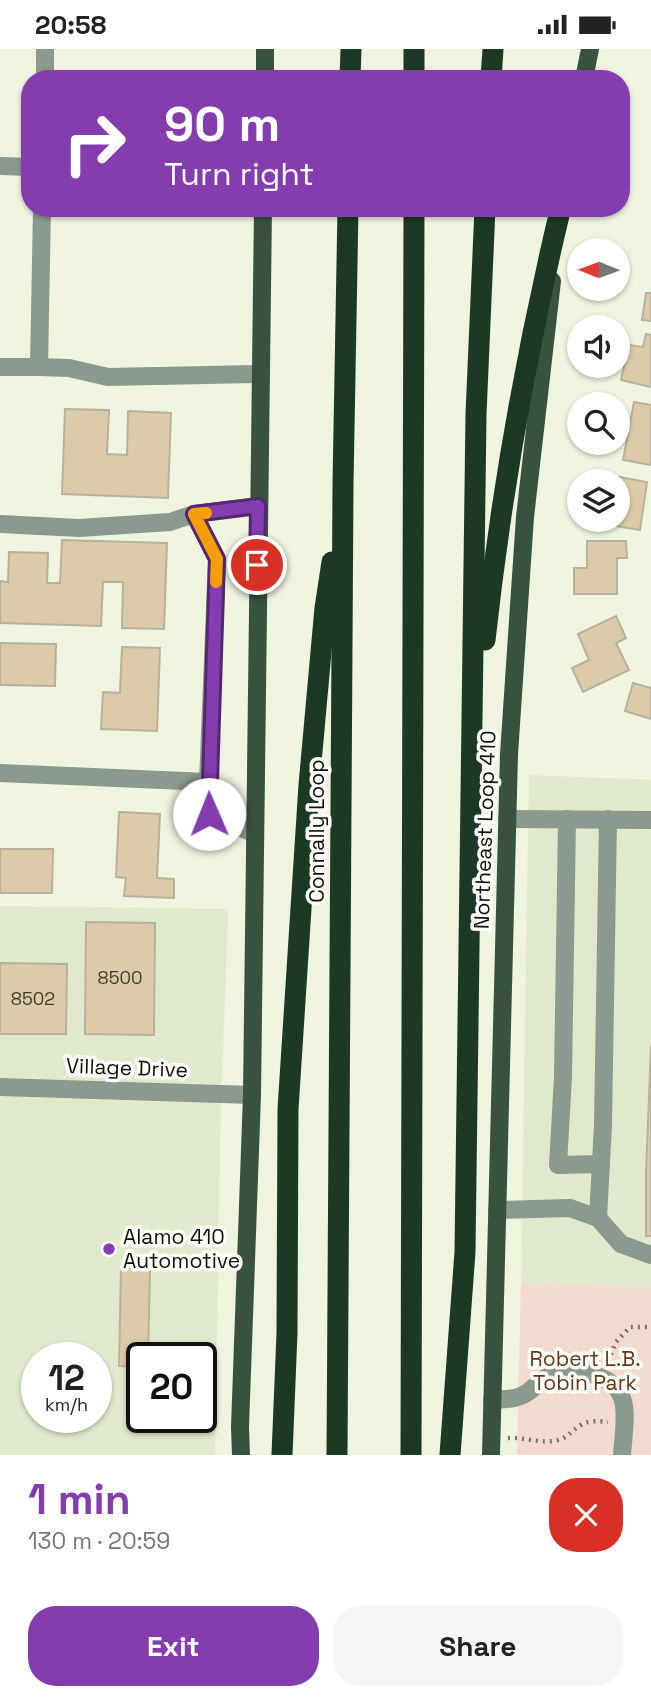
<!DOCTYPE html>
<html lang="en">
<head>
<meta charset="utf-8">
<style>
	:root { --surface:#fff; --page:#f6f6f6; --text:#222; --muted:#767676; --accent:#843cae }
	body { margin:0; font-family:"Space Grotesk",sans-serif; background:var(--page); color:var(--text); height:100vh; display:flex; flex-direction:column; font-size:26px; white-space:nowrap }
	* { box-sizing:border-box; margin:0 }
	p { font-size:23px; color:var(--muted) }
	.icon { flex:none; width:38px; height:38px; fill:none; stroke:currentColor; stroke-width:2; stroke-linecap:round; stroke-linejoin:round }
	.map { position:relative; height:1406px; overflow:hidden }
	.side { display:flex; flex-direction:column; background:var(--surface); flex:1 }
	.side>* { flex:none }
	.guide { position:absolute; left:21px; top:21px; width:609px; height:147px; border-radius:28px; box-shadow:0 2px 5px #0004; background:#843cae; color:#fff; overflow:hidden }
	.needle { width:46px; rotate:271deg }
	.buttons { position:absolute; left:567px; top:189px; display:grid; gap:14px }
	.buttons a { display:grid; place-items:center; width:63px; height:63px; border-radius:50%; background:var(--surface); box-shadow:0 2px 5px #0004; font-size:35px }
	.speed { position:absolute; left:21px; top:1293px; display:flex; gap:14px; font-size:35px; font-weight:700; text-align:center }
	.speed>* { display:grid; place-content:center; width:91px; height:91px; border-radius:50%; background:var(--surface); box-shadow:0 2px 5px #0004; line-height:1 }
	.speed small { font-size:18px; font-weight:400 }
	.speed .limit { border:4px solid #111; border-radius:10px; background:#fff; color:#111 }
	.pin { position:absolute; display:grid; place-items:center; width:60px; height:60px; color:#fff; margin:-30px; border:4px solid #fff; border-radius:50%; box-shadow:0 2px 7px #0007 }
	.me { position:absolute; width:77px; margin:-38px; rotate:359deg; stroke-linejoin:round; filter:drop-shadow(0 0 5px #0008) }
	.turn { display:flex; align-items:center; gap:24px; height:147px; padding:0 28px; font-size:32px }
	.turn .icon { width:91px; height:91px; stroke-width:2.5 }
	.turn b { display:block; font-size:49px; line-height:60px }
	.round { display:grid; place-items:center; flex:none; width:74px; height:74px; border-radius:28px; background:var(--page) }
	.head { display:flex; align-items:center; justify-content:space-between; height:119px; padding:0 28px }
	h1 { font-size:42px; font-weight:600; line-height:52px; color:var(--accent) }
	.button { display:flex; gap:14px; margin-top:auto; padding:14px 28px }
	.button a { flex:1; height:80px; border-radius:28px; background:var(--accent); color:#fff; font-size:28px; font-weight:600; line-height:80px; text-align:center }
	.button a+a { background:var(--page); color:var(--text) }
	.status { display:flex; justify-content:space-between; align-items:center; height:49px; padding:0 35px; background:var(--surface); direction:ltr }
	.status svg { height:19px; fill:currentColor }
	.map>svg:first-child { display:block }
	.built { fill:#e1e9cc; fill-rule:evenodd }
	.green { fill:#f2dbce }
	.building { fill:#dccba8; stroke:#b9b09d; stroke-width:2 }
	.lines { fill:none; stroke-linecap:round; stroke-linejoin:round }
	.path { stroke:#74786a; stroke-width:4.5; stroke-dasharray:2 5; stroke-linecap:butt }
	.minor { stroke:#8b998e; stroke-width:18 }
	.major { stroke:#395240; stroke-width:18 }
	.highway { stroke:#1c3925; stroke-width:21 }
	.route-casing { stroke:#562771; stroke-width:18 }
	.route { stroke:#843cae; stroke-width:12 }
	.slow { stroke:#f59e0b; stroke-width:12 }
	.poi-dot { fill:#843cae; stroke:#fefffa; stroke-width:2.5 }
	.labels { text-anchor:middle; stroke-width:7; stroke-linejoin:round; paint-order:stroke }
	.number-label { font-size:18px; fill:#423f31 }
	.street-label { font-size:21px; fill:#0f1009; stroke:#fefffa }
	.poi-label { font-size:21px; fill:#0f1009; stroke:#fefffa; text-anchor:start }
	.park-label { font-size:21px; fill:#643616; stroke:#fefffa }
</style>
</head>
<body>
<div class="status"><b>20:58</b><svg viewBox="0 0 49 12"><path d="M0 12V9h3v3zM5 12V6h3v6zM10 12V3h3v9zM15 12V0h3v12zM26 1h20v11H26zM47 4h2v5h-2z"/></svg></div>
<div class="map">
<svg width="651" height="1406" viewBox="0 0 651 1406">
	<rect width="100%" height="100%" fill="#eef4de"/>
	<g class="built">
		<path d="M529,726L651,731V1239L521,1233Z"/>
		<path d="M0,857L228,860L220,1090L215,1406H0ZM37,1309H96V1368H37ZM142,1309H201V1368H142Z"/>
	</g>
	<path class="green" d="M521,1233L651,1239V1406H517Z"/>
	<g class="building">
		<path d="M646,244H651V272L642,271Z"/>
		<path d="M646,285L651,286V338L621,331L629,296L643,298Z"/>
		<path d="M634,353L651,356V416L623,411Z"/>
		<path d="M65,360L109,361L107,405L127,406L128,362L171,364L168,449L62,445Z"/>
		<path d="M619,428L647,433L640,481L610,476L611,471H618Z"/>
		<path d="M62,491L167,494L164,580L122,579L123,533H103L101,577L0,574V532L8,533L9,503L48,504L47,534H60Z"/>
		<path d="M587,492H626L627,509H617V545H574V519H587Z"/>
		<path d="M616,567L626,589L616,594L629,621L583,643L572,619L589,611L578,585Z"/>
		<path d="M0,594L56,595L55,637L0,636Z"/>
		<path d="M122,598L160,599L157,682L101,680L103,643L120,644Z"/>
		<path d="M633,634L651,639V670L625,662Z"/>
		<path d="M119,763L160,765L157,829L174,830V849L124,847L126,829L116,828Z"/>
		<path d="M0,800H53L52,844H0Z"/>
		<path d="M86,873L155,874L154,986L85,985Z"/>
		<path d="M0,914L67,915L66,985H0Z"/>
		<path d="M651,997V1187H646V1124Z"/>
		<path d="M121,1219L150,1220L148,1309H142V1318L119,1317Z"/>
	</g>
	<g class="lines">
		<g class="path">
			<path d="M608,1312L616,1293L630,1278H651"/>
			<path d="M508,1389C523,1388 538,1394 553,1392C568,1390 569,1383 581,1376C588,1371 600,1372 608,1373"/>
		</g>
		<g class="minor">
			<path d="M45,30V0"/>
			<path d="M0,117L30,118"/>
			<path d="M0,318H39L42,159"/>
			<path d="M39,318L69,319L108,328L260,325"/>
			<path d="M0,475L79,479L170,473L194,465L258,457"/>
			<path d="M0,724L208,733L217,510L194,465"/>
			<path d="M208,733L209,765L255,785"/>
			<path d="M507,770L651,771"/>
			<path d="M567,770L563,1028L558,1116L601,1115"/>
			<path d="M0,1038L252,1046"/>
			<path d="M497,1161L570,1159L598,1169L621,1195L651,1206"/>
			<path d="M598,1169L603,1076L608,770"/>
			<path d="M492,1351C505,1350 517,1351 528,1343C534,1339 539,1333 545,1329C568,1317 615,1322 623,1352C627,1366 623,1391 622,1406"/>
		</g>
		<g class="major">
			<path d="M265,30V0"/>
			<path d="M584,30L590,0"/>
			<path d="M241,1406L240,1378L252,1046L263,159"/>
			<path d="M491,1406L509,705L525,468L552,232"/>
		</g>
		<g class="highway">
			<path d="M350,30L351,0"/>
			<path d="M414,30V0"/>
			<path d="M491,30L493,0"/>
			<path d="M485,591C501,446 526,304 560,162"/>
			<path d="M282,1406L287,1284L288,1060L309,736L325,559L332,513"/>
			<path d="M337,1406L343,435L348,159"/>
			<path d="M411,1406L414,159"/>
			<path d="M450,1406L465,1203L476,365L485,159"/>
		</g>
	</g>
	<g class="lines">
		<defs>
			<path id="route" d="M209,765L217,510L194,465L258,457L257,516"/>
		</defs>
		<use href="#route" class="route-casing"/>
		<use href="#route" class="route"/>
		<path class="slow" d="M206,464L194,465L217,510L216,533"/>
	</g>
	<circle class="poi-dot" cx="109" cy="1200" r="7"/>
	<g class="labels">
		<g class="number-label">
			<text x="120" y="935">8500</text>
			<text x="33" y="956">8502</text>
		</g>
		<g class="street-label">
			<text transform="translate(485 781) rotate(-88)" y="7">Northeast Loop 410</text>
			<text transform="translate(317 782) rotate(-90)" y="7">Connally Loop</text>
			<text transform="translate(127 1019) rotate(2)" y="7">Village Drive</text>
		</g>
		<g class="poi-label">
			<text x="123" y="1195">Alamo 410<tspan x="123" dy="24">Automotive</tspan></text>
		</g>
		<g class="park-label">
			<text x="585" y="1317">Robert L.B.<tspan x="585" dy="24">Tobin Park</tspan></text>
		</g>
	</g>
</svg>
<div class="buttons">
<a><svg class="needle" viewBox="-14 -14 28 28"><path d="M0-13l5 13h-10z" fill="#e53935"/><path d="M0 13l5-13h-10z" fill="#767676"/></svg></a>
<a><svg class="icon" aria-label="sound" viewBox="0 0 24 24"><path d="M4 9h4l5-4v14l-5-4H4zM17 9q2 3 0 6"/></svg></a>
<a><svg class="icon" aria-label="search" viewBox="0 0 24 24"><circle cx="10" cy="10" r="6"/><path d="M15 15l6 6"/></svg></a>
<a><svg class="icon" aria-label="layers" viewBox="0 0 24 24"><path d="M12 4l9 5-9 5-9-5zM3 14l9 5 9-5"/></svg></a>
</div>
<div class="speed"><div>12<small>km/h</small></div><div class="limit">20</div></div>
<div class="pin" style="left:257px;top:516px;background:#d93025"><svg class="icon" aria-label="arrive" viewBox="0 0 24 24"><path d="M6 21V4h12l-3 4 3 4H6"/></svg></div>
<svg class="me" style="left:209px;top:765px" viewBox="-20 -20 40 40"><circle r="19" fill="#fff"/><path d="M0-13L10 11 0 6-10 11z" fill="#843cae"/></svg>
<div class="guide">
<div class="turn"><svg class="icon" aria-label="right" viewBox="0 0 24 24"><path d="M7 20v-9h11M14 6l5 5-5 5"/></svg><div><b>90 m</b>Turn right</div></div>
</div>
</div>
<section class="side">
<div class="head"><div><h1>1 min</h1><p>130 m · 20:59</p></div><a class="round" style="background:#d93025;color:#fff"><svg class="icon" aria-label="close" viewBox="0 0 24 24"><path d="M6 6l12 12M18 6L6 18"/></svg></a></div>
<div class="button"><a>Exit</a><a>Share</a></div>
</section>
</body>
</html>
